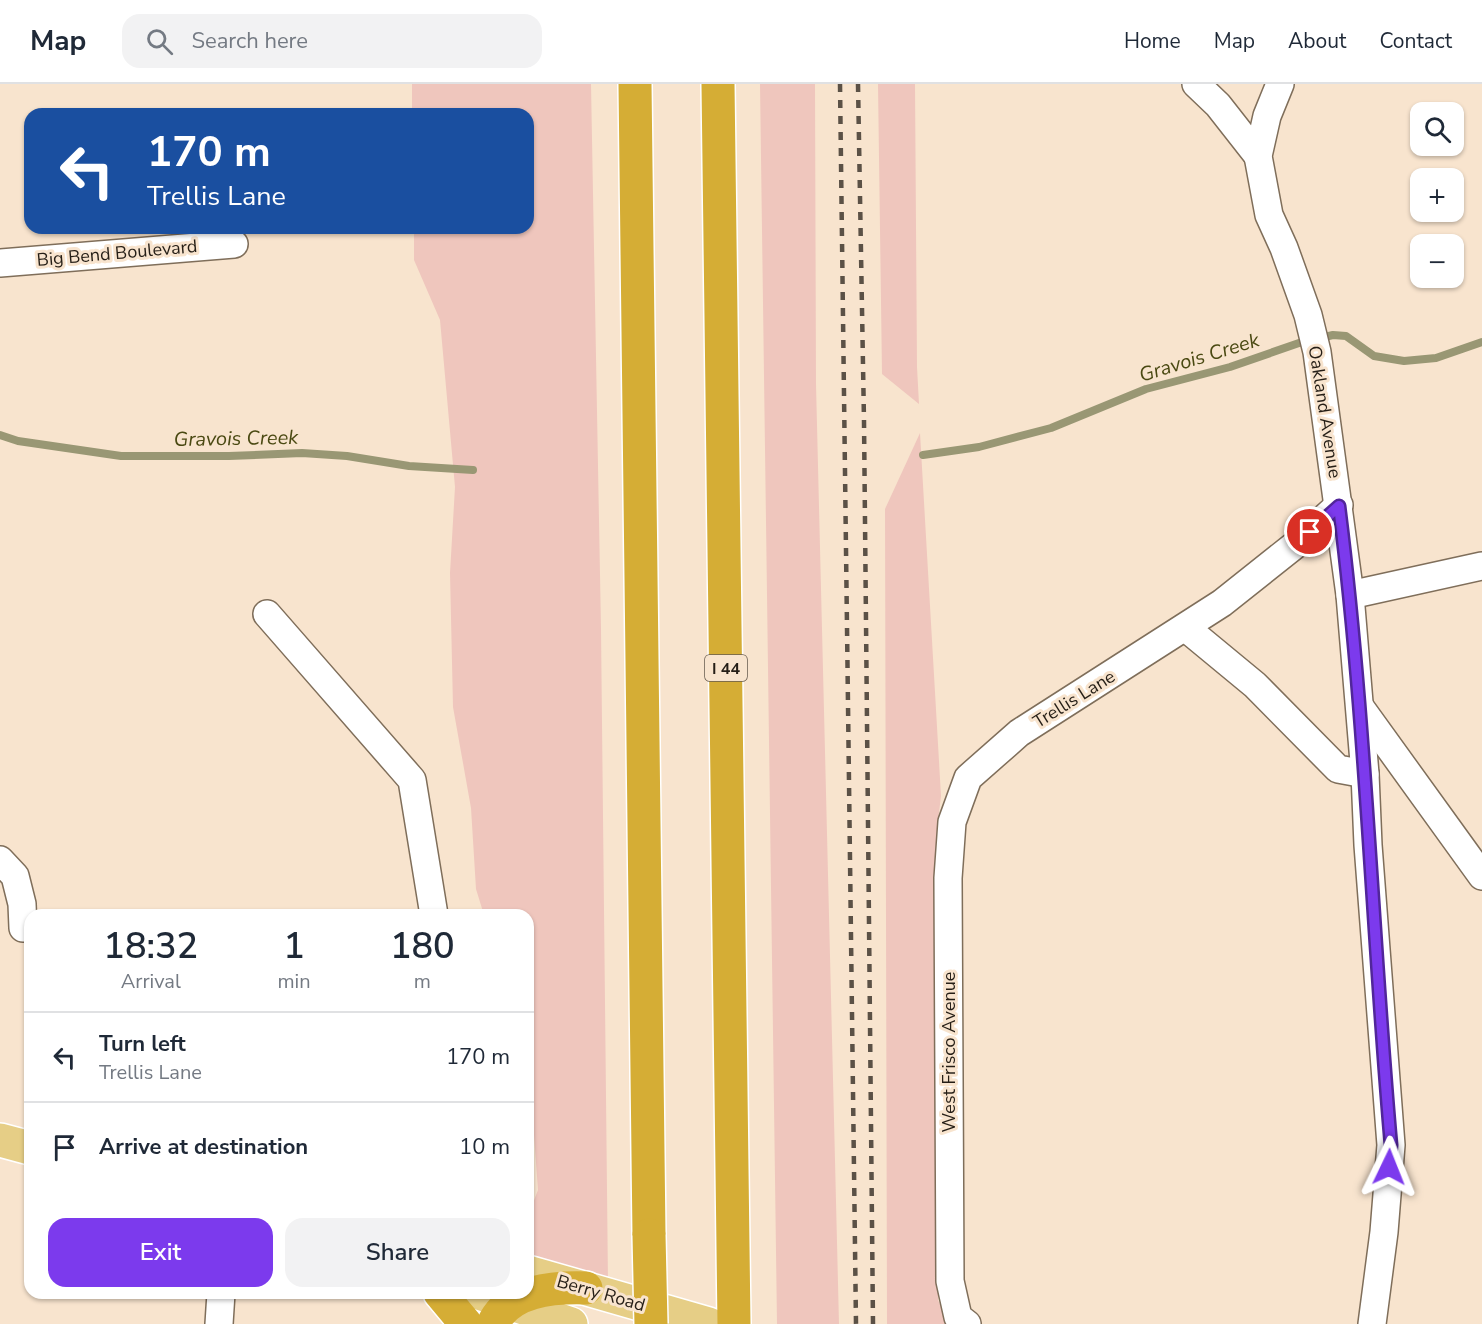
<!DOCTYPE html>
<html lang="en">
<head>
<meta charset="utf-8">
<style>
	:root { --surface:#fff; --page:#f2f2f3; --text:#1f2937; --muted:#747a83; --line:#e0e1e3; --accent:#7c3aed }
	body { margin:0; font-family:"Nunito Sans",sans-serif; background:var(--page); color:var(--text); height:100vh; display:flex; flex-direction:column; font-size:22px; white-space:nowrap }
	* { box-sizing:border-box; margin:0 }
	p { font-size:20px; color:var(--muted) }
	.icon { flex:none; width:33px; height:33px; fill:none; stroke:currentColor; stroke-width:2; stroke-linecap:round; stroke-linejoin:round }
	.map { position:relative; flex:1; overflow:hidden }
	.panel { position:absolute; left:24px; top:825px; width:510px; height:390px; display:flex; flex-direction:column; background:var(--surface); border-radius:18px; box-shadow:0 2px 4px #0004 }
	.panel>* { flex:none }
	.guide { position:absolute; left:24px; top:24px; width:510px; height:126px; border-radius:18px; box-shadow:0 2px 4px #0004; background:#1a4fa0; color:#fff; overflow:hidden }
	.buttons { position:absolute; left:1410px; top:18px; display:grid; gap:12px }
	.buttons a { display:grid; place-items:center; width:54px; height:54px; border-radius:12px; background:var(--surface); box-shadow:0 2px 4px #0004; font-size:30px }
	.pin { position:absolute; display:grid; place-items:center; width:51px; height:51px; color:#fff; margin:-26px; border:3px solid #fff; border-radius:50%; box-shadow:0 2px 6px #0007 }
	.me { position:absolute; width:66px; margin:-33px; rotate:2deg; stroke-linejoin:round; filter:drop-shadow(0 0 4px #0008) }
	.turn { display:flex; align-items:center; gap:21px; height:126px; padding:0 24px; font-size:27px }
	.turn .icon { width:78px; height:78px; stroke-width:2.5 }
	.turn b { display:block; font-size:42px; line-height:51px }
	.eta { display:flex; justify-content:space-evenly; align-items:center; height:102px; text-align:center }
	.eta b { font-size:36px; font-weight:600; line-height:42px }
	.action { display:flex; gap:12px; margin-top:auto; padding:12px 24px }
	.action a { flex:1; height:69px; border-radius:18px; background:var(--accent); color:#fff; font-size:24px; font-weight:600; line-height:69px; text-align:center }
	.action a+a { background:var(--page); color:var(--text) }
	ul { padding:0; list-style:none }
	li { display:flex; align-items:center; gap:18px; height:90px; padding:0 24px; border-top:2px solid var(--line) }
	li div { flex:1 }
	li b { display:block; font-size:22px }
	li em { font-style:normal }
	header { display:flex; align-items:center; gap:36px; box-sizing:border-box; height:84px; padding:0 30px; background:var(--surface); border-bottom:2px solid var(--line) }
	header strong { font-size:28px }
	nav { display:flex; gap:33px; margin-inline-start:auto; font-size:21px }
	.search { width:420px; height:54px; background:var(--page); display:flex; align-items:center; gap:15px; box-sizing:border-box; padding:0 21px; border-radius:18px; color:var(--muted); font-size:22px }
	.map>svg:first-child { display:block }
	.green { fill:#efc6bd }
	.lines { fill:none; stroke-linecap:round; stroke-linejoin:round }
	.stream { stroke:#999774; stroke-width:8 }
	.minor-casing { stroke:#7f6e5a; stroke-width:30 }
	.major-casing { stroke:#fff; stroke-width:36 }
	.highway-casing { stroke:#fff; stroke-width:36 }
	.minor { stroke:#fff; stroke-width:27 }
	.major { stroke:#e6ce86; stroke-width:33 }
	.highway { stroke:#d5ad35; stroke-width:33 }
	.rail { stroke:#5b5146; stroke-width:4.5; stroke-dasharray:8 8; stroke-linecap:butt }
	.highway-bridge-casing { stroke:#fff; stroke-width:36; stroke-linecap:butt }
	.highway-bridge { stroke:#d5ad35; stroke-width:33 }
	.route-casing { stroke:#51269a; stroke-width:15 }
	.route { stroke:#7c3aed; stroke-width:10 }
	.labels { text-anchor:middle; stroke-width:6; stroke-linejoin:round; paint-order:stroke }
	.shield { fill:#f8e4ce; stroke:#64594d; stroke-width:1.5 }
	.shield-label { font-size:16px; font-weight:bold; fill:#251e16 }
	.street-label { font-size:18px; fill:#251e16; stroke:#f8e4ce }
	.water-label { font-size:20px; font-style:italic; fill:#4a4912; stroke:#f8e4ce }
</style>
</head>
<body>
<header>
<strong>Map</strong>
<div class="search"><svg class="icon" aria-label="search" viewBox="0 0 24 24"><circle cx="10" cy="10" r="6"/><path d="M15 15l6 6"/></svg>Search here</div>
<nav><a>Home</a><a>Map</a><a>About</a><a>Contact</a></nav>
</header>
<div class="map">
<svg width="1482" height="1240" viewBox="0 0 1482 1240">
	<rect width="100%" height="100%" fill="#f8e4ce"/>
	<g class="green">
		<path d="M412,0H591L601,545L608,1199L528,1179V1132L538,1106L534,1051L528,1007V831H484L476,805L471,724L453,623L450,489L455,403L440,236L414,176V144H528V30H412Z"/>
		<path d="M760,0H815L816,300L839,1240H777Z"/>
		<path d="M878,0H915L917,283L919,320L882,290Z"/>
		<path d="M920,349L941,712L937,745L938,1216L949,1240H887L885,425Z"/>
	</g>
	<g class="lines">
		<g class="stream">
			<path d="M0,351L18,357L121,372H229L302,369L347,372L409,382L473,386"/>
			<path d="M923,371L979,363L1051,344L1146,305L1230,283L1299,259L1333,251L1346,252L1374,272L1404,277L1436,274L1482,258"/>
		</g>
		<defs>
			<g id="minor">
				<path d="M1196,0L1218,21L1258,72"/>
				<path d="M1280,0L1267,32L1258,72L1269,131L1284,164L1308,231L1317,268L1350,511L1365,690L1368,761L1391,1061L1384,1148L1372,1240"/>
				<path d="M0,179L234,160"/>
				<path d="M1350,511L1482,482"/>
				<path d="M267,530L412,696L434,831"/>
				<path d="M1186,544L1255,601L1338,685L1365,690"/>
				<path d="M1360,623L1482,792"/>
				<path d="M0,776L15,792L22,820L23,844"/>
				<path d="M219,1240L221,1209"/>
				<path d="M967,1240L958,1233L950,1197L948,794L952,738L968,694L1019,649L1222,519L1295,461L1339,421"/>
			</g>
			<g id="major">
				<path d="M0,1056L30,1064"/>
				<path d="M528,1188L709,1240"/>
				<path d="M479,1209L571,1240"/>
			</g>
			<g id="highway">
				<path d="M635,0L649,1151"/>
				<path d="M718,0L734,1240"/>
				<path d="M440,1209L466,1240"/>
				<path d="M493,1240C509,1206 553,1203 586,1204"/>
			</g>
		</defs>
		<use href="#minor" class="minor-casing"/>
		<use href="#major" class="major-casing"/>
		<use href="#highway" class="highway-casing"/>
		<use href="#minor" class="minor"/>
		<use href="#major" class="major"/>
		<use href="#highway" class="highway"/>
		<g class="rail">
			<path d="M840,0L856,1240"/>
			<path d="M858,0L864,337L873,1240"/>
		</g>
		<defs>
			<path id="highway-bridge" d="M649,1151L651,1240"/>
		</defs>
		<use href="#highway-bridge" class="highway-bridge-casing"/>
		<use href="#highway-bridge" class="highway-bridge"/>
	</g>
	<g class="lines">
		<defs>
			<path id="route" d="M1310,448L1339,422C1366,634 1372,848 1391,1061L1389,1083"/>
		</defs>
		<use href="#route" class="route-casing"/>
		<use href="#route" class="route"/>
	</g>
	<g class="labels">
		<rect class="shield" x="705" y="571" width="42" height="26" rx="4.5"/>
		<g class="shield-label">
			<text x="726" y="590">I 44</text>
		</g>
		<g class="street-label">
			<text transform="translate(117 169) rotate(-5)" y="6">Big Bend Boulevard</text>
			<text transform="translate(1325 328) rotate(81)" y="6">Oakland Avenue</text>
			<text transform="translate(1074 615) rotate(-32)" y="6">Trellis Lane</text>
			<text transform="translate(949 968) rotate(-90)" y="6">West Frisco Avenue</text>
			<text transform="translate(601 1209) rotate(16)" y="6">Berry Road</text>
		</g>
		<g class="water-label">
			<text transform="translate(1199 273) rotate(-17)" y="7">Gravois Creek</text>
			<text transform="translate(236 354) rotate(-1)" y="7">Gravois Creek</text>
		</g>
	</g>
</svg>
<div class="buttons">
<a><svg class="icon" aria-label="search" viewBox="0 0 24 24"><circle cx="10" cy="10" r="6"/><path d="M15 15l6 6"/></svg></a>
<a>+</a>
<a>−</a>
</div>
<div class="pin" style="left:1310px;top:448px;background:#d93025"><svg class="icon" aria-label="arrive" viewBox="0 0 24 24"><path d="M6 21V4h12l-3 4 3 4H6"/></svg></div>
<svg class="me" style="left:1389px;top:1083px" viewBox="-20 -20 40 40"><path d="M0-17L14 15 0 8-14 15z" fill="#7c3aed" stroke="#fff" stroke-width="4"/></svg>
<div class="guide">
<div class="turn"><svg class="icon" aria-label="left" viewBox="0 0 24 24"><path d="M17 20v-9H6M10 6l-5 5 5 5"/></svg><div><b>170 m</b>Trellis Lane</div></div>
</div>
<section class="panel">
<div class="eta">
<div><b>18:32</b><p>Arrival</p></div>
<div><b>1</b><p>min</p></div>
<div><b>180</b><p>m</p></div>
</div>
<ul>
<li><svg class="icon" aria-label="left" viewBox="0 0 24 24"><path d="M17 20v-9H6M10 6l-5 5 5 5"/></svg><div><b>Turn left</b><p>Trellis Lane</p></div><em>170 m</em></li>
<li><svg class="icon" aria-label="arrive" viewBox="0 0 24 24"><path d="M6 21V4h12l-3 4 3 4H6"/></svg><div><b>Arrive at destination</b></div><em>10 m</em></li>
</ul>
<div class="action"><a>Exit</a><a>Share</a></div>
</section>
</div>
</body>
</html>
